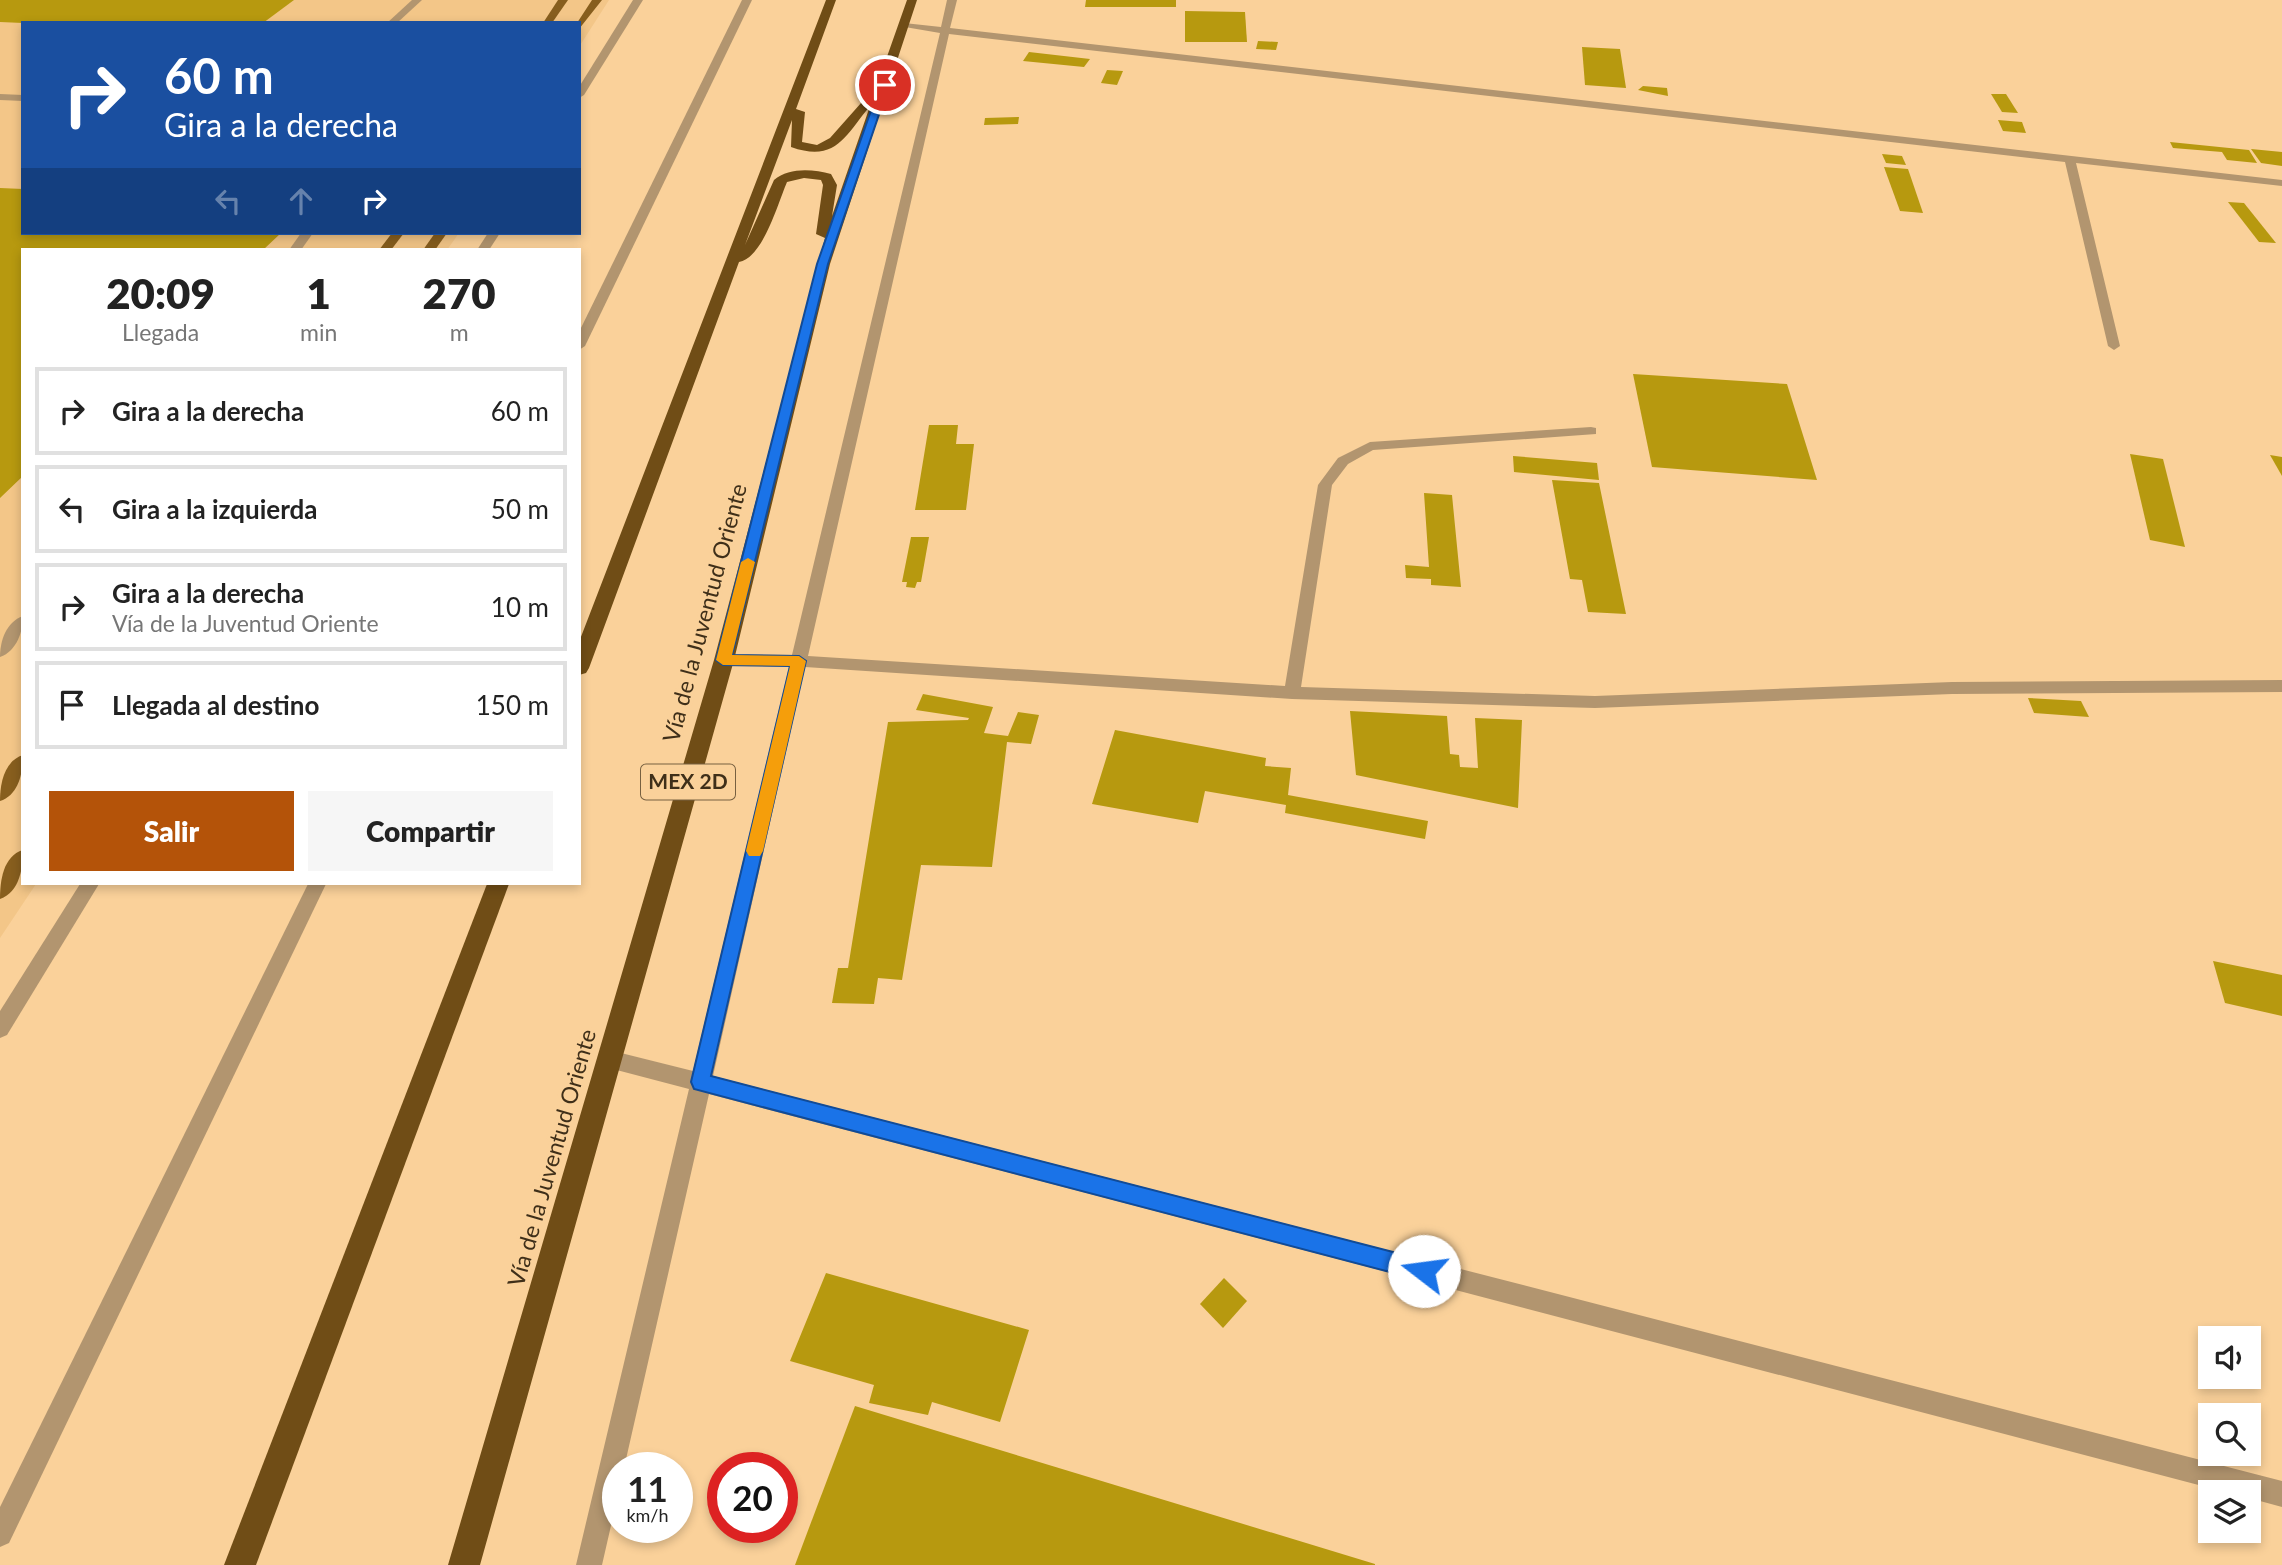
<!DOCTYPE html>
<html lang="es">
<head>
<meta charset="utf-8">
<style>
	:root { --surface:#fff; --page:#f6f6f6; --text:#222; --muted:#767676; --line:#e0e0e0; --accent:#b45309 }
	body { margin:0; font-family:Lato,sans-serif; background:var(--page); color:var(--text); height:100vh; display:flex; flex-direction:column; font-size:26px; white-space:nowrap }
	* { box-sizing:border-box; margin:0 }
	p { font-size:23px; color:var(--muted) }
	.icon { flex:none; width:38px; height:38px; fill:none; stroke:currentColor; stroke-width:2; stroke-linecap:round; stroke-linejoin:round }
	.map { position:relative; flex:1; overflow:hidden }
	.side { position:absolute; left:21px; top:248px; width:560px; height:637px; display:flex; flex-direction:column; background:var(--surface); border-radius:0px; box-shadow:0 4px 10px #0003 }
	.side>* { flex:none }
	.hud { position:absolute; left:21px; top:21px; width:560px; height:214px; border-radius:0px; box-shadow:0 4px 10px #0003; background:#1a4fa0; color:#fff; overflow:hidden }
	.buttons { position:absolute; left:2198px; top:1326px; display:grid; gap:14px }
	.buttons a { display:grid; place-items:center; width:63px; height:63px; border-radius:0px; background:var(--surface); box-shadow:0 4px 10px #0003; font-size:35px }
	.speed { position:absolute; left:602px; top:1452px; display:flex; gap:14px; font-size:35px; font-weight:700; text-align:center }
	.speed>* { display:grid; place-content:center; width:91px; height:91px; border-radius:50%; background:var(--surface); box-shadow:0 4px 10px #0003; line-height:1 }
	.speed small { font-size:18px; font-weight:400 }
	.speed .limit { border:10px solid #d22; background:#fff; color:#111 }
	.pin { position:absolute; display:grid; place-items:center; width:60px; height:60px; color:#fff; margin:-30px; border:4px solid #fff; border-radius:50%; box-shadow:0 2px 7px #0007 }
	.me { position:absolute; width:77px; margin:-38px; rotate:285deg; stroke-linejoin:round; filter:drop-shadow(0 0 5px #0008) }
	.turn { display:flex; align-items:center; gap:24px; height:147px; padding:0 28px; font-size:32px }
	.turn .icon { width:91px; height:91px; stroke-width:2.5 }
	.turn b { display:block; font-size:49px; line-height:60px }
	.lanes { display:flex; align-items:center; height:66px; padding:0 28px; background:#0003; justify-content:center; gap:35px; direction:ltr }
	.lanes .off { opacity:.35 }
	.eta { display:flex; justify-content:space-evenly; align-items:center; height:119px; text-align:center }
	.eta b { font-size:42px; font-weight:800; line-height:49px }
	.button { display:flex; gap:14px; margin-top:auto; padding:14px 28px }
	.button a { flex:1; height:80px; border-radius:0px; background:var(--accent); color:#fff; font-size:28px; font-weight:800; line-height:80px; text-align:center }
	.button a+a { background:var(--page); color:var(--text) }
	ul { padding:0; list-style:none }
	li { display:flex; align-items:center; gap:21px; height:88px; margin:0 14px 10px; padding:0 14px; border:4px solid var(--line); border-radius:0px }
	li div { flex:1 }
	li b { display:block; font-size:26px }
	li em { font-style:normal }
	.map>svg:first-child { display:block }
	.built { fill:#f3c688 }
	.building { fill:#b7990f }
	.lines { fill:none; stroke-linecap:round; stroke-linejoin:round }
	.minor { fill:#b2956f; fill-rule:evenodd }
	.major { fill:#875e1e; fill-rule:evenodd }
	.highway { fill:#704d16; fill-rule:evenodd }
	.route { fill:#1a73e8; stroke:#114b97; stroke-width:2 }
	.slow { fill:#f59e0b }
	.labels { text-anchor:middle; stroke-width:7; stroke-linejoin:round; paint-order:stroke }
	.shield { fill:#fad19a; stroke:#776040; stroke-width:2 }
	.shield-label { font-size:21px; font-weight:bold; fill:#3f2f19 }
	.street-label { font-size:23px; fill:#3f2f19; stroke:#fad19a }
</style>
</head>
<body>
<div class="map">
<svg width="2282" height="1565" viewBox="0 0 2282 1565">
	<rect width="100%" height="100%" fill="#fad19a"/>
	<path class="built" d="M0,0H609L579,47V23H23V233H459L447,250H23V884H36L0,938Z"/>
	<g class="building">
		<path d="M0,0H294L263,23H23L0,22Z"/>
		<path d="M1086,0H1176V7H1085Z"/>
		<path d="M1185,11L1245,12L1247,42H1185Z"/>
		<path d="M1258,41L1278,42L1276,50L1256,49Z"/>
		<path d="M1582,47L1620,49L1626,88L1585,85Z"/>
		<path d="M1029,52L1090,59L1084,67L1023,61Z"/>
		<path d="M1107,70L1123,71L1117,85L1101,83Z"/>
		<path d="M1643,86L1667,88L1668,96L1638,90Z"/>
		<path d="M1991,94H2006L2018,113L2002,112Z"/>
		<path d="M1019,117L1018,124L984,125L985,118Z"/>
		<path d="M1998,120L2022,122L2026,133L2003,131Z"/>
		<path d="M2170,142L2249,150L2257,163L2227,160L2222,152L2173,148Z"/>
		<path d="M2251,149L2282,152V166L2261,163Z"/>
		<path d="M1882,154L1902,156L1906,165L1886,163Z"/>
		<path d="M1884,167L1908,169L1923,213L1900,211Z"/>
		<path d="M0,188L23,189V233H281L263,250H23V476L0,498Z"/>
		<path d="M2228,202L2244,203L2276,243L2259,242Z"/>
		<path d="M1633,374L1787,384L1817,480L1652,467Z"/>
		<path d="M929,425H958L956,444H974L966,510H915Z"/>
		<path d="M2130,454L2163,459L2185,547L2150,540Z"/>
		<path d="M2270,455L2282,457V476Z"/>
		<path d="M1513,456L1597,463L1599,480L1514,472Z"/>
		<path d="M1552,480L1599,483L1626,614L1588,612L1582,580L1570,579Z"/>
		<path d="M1424,493L1452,495L1461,587L1431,585V579L1406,578L1405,565L1429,567Z"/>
		<path d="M911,537H929L921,582H917L915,588L906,587L907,582H902Z"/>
		<path d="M923,694L993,707L984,733L1008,736L1018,712L1039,715L1031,744L1007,742L992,867L921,865L902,980L878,978L874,1004L832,1003L838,968H848L888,722L968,720L969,718L916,710Z"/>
		<path d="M2028,698L2081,701L2089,717L2034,713Z"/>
		<path d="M1350,711L1447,716L1450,754L1459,755L1460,767L1478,768L1475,718L1522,720L1518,808L1356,775Z"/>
		<path d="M1115,730L1266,758L1265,766L1291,768L1288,795L1428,821L1425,839L1285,813L1286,805L1205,791L1198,823L1092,804Z"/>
		<path d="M2213,961L2282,975V1016L2225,1003Z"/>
		<path d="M826,1273L1029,1330L1000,1422L932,1402L928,1415L869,1403L874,1385L790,1361Z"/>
		<path d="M1224,1278L1247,1301L1223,1328L1200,1304Z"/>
		<path d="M855,1406L1375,1564V1565H795Z"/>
	</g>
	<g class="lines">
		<g class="minor">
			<path d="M412,0H422L397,23H387Z"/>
			<path d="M633,0H643L584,95L579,98V87Z"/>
			<path d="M742,0H752L585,346L579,350V332Z"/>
			<path d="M947,0H957L950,28L2282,180V186L2076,163L2120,346L2114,350L2108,346L2065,162L949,34L808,656L1285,686L1318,485L1338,458L1370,442L1591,427L1596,428V434L1373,450L1348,464L1332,485L1301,687L1595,696L1952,682L2282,680V692L1952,694L1595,708L1292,699L805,667L713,1076L2282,1481V1507L2249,1498V1493H2229L709,1094L624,1468H618V1495L602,1565H576L689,1089L609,1068L602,1066L599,1059L602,1052L609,1050L693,1071L789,667L724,666L716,660L724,654L792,655L940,33L899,26L904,23L941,27Z"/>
			<path d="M0,94L23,95V101L0,100Z"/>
			<path d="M301,233H313L301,250H289Z"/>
			<path d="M488,233H500L489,250H477Z"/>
			<path d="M23,616C23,631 17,651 0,657C0,641 6,622 23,616Z"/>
			<path d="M80,884H99L7,1035L0,1038V1011Z"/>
			<path d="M308,884H326L9,1543L0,1547V1507Z"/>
		</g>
		<g class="major">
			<path d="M558,0H568L552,23H543Z"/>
			<path d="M592,0H602L579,29V23H577Z"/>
			<path d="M392,233H404L391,250H379Z"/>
			<path d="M435,233H447L435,250H423Z"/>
			<path d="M23,755C23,772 19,795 0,801C0,784 4,761 23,755Z"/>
			<path d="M23,850C23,867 20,892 0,899C0,881 3,856 23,850Z"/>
		</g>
		<g class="highway">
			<path d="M826,0H836L796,109L805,112L802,142L817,145L830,138L877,85L907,0H917L830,264L734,660L480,1565H448L714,660L825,238L816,234L823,185L821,180L804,178L787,182C778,203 763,258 739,262L589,668L586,673L579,675V642ZM870,106L832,216L837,185L831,174C813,169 789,167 774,180L745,245L792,120L791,147C836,163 845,136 870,106Z"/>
			<path d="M487,884H509L256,1565H224Z"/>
		</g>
	</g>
	<path class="route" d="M885,82L889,85L828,264L732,655L799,656L806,661L711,1076L1424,1260L1432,1264L1435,1271L1432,1278L1424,1281L694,1089L691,1082L790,666L723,665L716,660L817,264L880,85Z"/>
	<path class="slow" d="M748,558L755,562L732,655L799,656L806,661L763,851L760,856H749L746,851L790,666L723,665L716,660L741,562Z"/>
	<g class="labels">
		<rect class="shield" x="641" y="764.5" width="94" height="35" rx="5"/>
		<g class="shield-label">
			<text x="688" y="789">MEX 2D</text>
		</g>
		<g class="street-label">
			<text transform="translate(705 613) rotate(-75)" y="8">Vía de la Juventud Oriente</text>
			<text transform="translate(552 1158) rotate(-74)" y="8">Vía de la Juventud Oriente</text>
		</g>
	</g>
</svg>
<div class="buttons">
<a><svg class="icon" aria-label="sound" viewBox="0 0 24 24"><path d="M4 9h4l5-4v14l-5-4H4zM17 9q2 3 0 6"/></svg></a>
<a><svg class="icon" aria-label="search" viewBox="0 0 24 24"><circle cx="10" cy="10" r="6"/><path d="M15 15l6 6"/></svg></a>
<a><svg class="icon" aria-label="layers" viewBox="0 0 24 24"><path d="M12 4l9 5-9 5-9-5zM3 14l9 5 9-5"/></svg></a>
</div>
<div class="speed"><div>11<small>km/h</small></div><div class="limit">20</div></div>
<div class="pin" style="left:885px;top:85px;background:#d93025"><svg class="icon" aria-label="arrive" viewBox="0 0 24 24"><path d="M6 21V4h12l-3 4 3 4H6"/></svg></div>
<svg class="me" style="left:1424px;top:1271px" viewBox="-20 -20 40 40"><circle r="19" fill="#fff"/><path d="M0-13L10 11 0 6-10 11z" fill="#1a73e8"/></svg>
<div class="hud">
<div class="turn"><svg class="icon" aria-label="right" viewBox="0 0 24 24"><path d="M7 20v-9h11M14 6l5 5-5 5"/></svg><div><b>60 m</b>Gira a la derecha</div></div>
<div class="lanes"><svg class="icon off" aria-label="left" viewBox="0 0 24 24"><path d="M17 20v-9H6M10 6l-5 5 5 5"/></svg><svg class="icon off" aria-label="ahead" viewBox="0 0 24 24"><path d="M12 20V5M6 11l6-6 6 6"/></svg><svg class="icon" aria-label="right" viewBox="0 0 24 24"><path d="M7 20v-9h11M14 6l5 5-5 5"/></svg></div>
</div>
<section class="side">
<div class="eta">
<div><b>20:09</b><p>Llegada</p></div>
<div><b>1</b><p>min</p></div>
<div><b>270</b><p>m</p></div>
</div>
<ul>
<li><svg class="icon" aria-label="right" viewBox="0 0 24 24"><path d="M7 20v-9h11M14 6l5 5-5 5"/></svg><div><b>Gira a la derecha</b></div><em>60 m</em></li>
<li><svg class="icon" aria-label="left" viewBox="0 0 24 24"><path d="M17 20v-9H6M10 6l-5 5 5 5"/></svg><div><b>Gira a la izquierda</b></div><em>50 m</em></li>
<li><svg class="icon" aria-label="right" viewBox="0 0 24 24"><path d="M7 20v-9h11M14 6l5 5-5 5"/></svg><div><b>Gira a la derecha</b><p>Vía de la Juventud Oriente</p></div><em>10 m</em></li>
<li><svg class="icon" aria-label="arrive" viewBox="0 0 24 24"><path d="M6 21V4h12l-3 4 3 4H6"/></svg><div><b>Llegada al destino</b></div><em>150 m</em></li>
</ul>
<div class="button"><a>Salir</a><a>Compartir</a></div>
</section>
</div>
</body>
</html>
